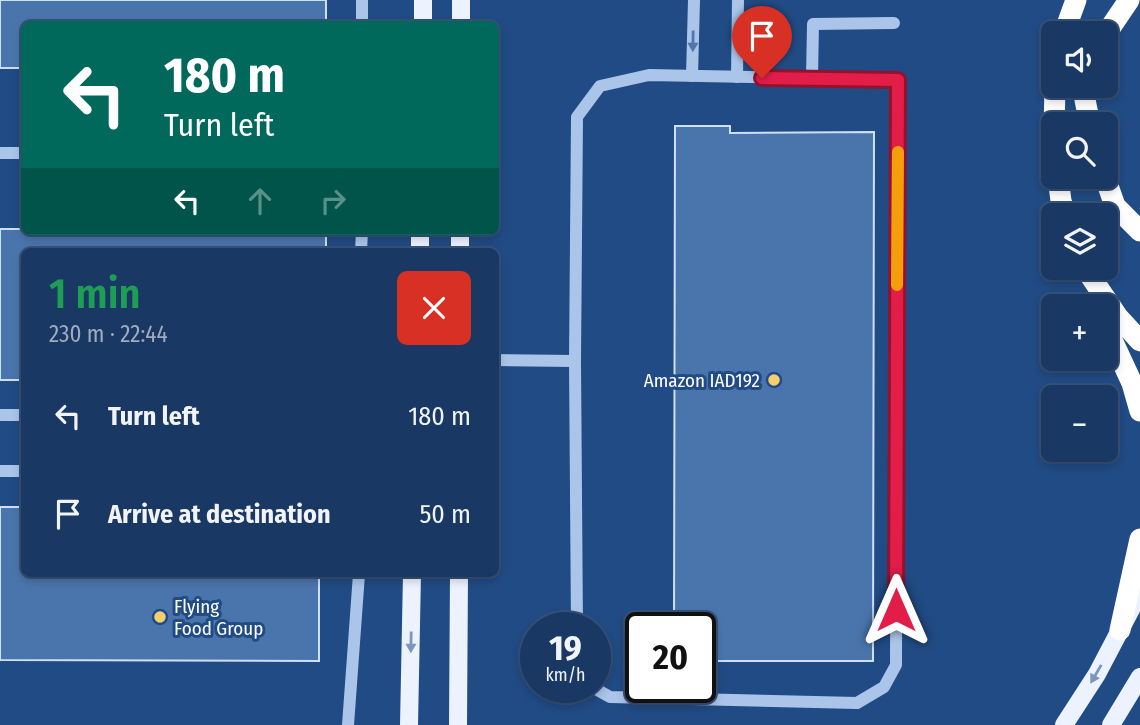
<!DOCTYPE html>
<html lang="en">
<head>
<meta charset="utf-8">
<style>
	:root { --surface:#193863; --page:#223f69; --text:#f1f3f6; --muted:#9facbe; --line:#375278 }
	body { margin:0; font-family:"Fira Sans Condensed",sans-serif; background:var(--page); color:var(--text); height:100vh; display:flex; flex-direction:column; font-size:26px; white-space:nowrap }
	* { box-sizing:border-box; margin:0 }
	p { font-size:23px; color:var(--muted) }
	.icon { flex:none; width:38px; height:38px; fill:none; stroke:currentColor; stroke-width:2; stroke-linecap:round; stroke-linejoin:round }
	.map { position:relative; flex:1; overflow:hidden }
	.details { position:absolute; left:21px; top:248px; width:478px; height:329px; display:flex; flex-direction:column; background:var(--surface); border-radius:10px; box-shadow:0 4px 10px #0003,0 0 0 2px var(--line) }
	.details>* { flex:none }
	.top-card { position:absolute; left:21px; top:21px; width:478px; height:214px; border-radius:10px; box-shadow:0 4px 10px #0003,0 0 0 2px var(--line); background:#00695c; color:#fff; overflow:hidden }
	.controls { position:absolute; left:1041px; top:21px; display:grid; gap:14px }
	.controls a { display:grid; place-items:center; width:77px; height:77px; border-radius:10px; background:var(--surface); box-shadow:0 4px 10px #0003,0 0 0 2px var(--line); font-size:35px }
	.speed { position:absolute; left:520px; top:612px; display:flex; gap:14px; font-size:35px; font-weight:700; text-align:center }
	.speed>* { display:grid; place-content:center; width:91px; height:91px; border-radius:50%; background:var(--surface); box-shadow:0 4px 10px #0003,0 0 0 2px var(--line); line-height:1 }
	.speed small { font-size:18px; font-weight:400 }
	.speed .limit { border:4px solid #111; border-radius:10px; background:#fff; color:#111 }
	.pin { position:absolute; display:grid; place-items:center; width:60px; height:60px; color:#fff; margin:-72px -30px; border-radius:50% 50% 50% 0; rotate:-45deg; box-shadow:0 0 7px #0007 }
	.pin .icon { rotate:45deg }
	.me { position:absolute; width:77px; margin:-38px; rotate:0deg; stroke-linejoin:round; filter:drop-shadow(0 0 5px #0008) }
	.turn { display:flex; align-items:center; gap:24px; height:147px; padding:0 28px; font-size:32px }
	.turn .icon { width:91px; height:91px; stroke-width:2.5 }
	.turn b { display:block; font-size:49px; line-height:60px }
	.lanes { display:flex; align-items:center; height:66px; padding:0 28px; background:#0003; justify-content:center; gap:35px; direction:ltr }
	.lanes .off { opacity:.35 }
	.round { display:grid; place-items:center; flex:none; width:74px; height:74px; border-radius:10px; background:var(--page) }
	.headline { display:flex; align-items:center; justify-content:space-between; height:119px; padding:0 28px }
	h1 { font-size:42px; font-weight:600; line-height:52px; color:#1e9e55 }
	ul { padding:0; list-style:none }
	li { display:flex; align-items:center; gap:21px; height:98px; padding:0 28px }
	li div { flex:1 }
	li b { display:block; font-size:26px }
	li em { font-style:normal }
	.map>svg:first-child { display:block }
	.building { fill:#4a75ac; stroke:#cee0f7; stroke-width:2 }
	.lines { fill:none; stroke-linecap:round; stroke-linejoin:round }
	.minor { stroke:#aac5e9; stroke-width:12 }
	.major { stroke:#ecf3fe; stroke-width:18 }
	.highway { stroke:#fff; stroke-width:21 }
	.oneway { fill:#5176a7 }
	.oneway2 { fill:#7c97bb }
	.route-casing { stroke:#92132f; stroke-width:18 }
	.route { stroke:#e11d48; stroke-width:12 }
	.slow { stroke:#f59e0b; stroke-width:12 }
	.poi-dot { fill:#f5cf6b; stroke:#214b84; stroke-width:2.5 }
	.labels { text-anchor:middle; stroke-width:6; stroke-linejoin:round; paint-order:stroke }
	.poi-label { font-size:19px; fill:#fff; stroke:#214b84; text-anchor:end }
</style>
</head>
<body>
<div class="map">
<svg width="1140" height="725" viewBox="0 0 1140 725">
	<rect width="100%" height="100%" fill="#214b84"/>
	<g class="building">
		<path d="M0,0H326V24H24V68H0Z"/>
		<path d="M675,126H730V133L874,132L873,661H700V628H674Z"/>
		<path d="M0,229H24V231H326V252H24V380H0Z"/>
		<path d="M0,507H24V574H319V661L0,660Z"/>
	</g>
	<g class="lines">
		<g class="minor">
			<path d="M362,24V0"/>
			<path d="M692,76L694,0"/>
			<path d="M737,77L738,0"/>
			<path d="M812,78L813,24L894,23"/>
			<path d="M0,153H24"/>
			<path d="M361,252L362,231"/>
			<path d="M495,360L575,361"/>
			<path d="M0,415H24"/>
			<path d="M0,471H24"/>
			<path d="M577,628L575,361L577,117L600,86L649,75L898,80L896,665L884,687L857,703L610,697L594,688"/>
			<path d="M348,725L359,574"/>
		</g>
		<g class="major">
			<path d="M423,24V0"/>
			<path d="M461,24V0"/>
			<path d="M420,252V231"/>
			<path d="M460,252V231"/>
			<path d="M409,725L412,574"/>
			<path d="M458,725L459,574"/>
			<path d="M1064,725L1097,674L1140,592"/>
			<path d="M1111,725L1140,677"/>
		</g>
		<g class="highway">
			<path d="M1064,33L1076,0"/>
			<path d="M1106,34L1129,0"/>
			<path d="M1089,86L1085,100L1090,124"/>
			<path d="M1054,131L1055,86"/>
			<path d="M1058,177L1061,201L1066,215"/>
			<path d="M1105,177L1115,206L1140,231"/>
			<path d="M1085,268L1118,317L1140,341"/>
			<path d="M1106,327L1132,383L1140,411"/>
			<path d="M1120,630L1140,539"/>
		</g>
	</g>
	<defs><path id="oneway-solid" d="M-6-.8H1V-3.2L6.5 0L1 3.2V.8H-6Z" transform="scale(1.75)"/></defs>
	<use class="oneway" href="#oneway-solid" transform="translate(693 41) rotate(91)"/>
	<g class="oneway2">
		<use href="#oneway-solid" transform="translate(411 642) rotate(91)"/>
		<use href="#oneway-solid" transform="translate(1096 674) rotate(120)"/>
	</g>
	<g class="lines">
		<defs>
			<path id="route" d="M762,78L898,80L896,610"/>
		</defs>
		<use href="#route" class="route-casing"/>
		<use href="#route" class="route"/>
		<path class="slow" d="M897,285L898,152"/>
	</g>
	<g class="poi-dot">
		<circle cx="774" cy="380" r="7"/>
		<circle cx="160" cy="617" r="7"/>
	</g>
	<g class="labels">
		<g class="poi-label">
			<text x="760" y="387">Amazon IAD192</text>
			<text x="174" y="613" text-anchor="start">Flying<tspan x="174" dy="22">Food Group</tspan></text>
		</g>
	</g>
</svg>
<div class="controls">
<a><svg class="icon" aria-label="sound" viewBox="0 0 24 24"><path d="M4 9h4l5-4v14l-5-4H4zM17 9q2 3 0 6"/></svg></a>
<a><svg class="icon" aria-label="search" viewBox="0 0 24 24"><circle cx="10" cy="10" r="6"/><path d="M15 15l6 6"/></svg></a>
<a><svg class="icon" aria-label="layers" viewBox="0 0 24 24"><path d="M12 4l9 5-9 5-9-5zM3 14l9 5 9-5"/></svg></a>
<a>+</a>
<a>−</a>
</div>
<div class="speed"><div>19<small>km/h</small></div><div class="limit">20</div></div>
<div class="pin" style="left:762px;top:78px;background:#d93025"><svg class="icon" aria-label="arrive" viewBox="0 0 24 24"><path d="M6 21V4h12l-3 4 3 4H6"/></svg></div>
<svg class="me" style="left:896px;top:610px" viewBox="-20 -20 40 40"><path d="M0-17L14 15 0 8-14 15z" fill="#e11d48" stroke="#fff" stroke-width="4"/></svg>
<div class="top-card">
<div class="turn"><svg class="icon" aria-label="left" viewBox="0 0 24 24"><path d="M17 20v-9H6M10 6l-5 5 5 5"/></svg><div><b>180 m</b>Turn left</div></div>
<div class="lanes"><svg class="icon" aria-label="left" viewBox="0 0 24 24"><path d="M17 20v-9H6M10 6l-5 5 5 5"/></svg><svg class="icon off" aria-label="ahead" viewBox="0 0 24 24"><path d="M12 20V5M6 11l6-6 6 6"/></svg><svg class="icon off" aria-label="right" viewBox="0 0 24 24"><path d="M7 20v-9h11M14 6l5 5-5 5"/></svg></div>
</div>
<section class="details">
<div class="headline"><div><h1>1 min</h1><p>230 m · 22:44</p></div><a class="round" style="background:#d93025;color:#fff"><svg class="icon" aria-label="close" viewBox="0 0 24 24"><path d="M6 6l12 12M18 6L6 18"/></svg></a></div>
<ul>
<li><svg class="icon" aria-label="left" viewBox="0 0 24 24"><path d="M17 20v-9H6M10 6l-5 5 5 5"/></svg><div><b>Turn left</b></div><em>180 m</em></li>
<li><svg class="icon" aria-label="arrive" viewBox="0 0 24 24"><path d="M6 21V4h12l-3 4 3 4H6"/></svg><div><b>Arrive at destination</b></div><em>50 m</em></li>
</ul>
</section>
</div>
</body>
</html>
